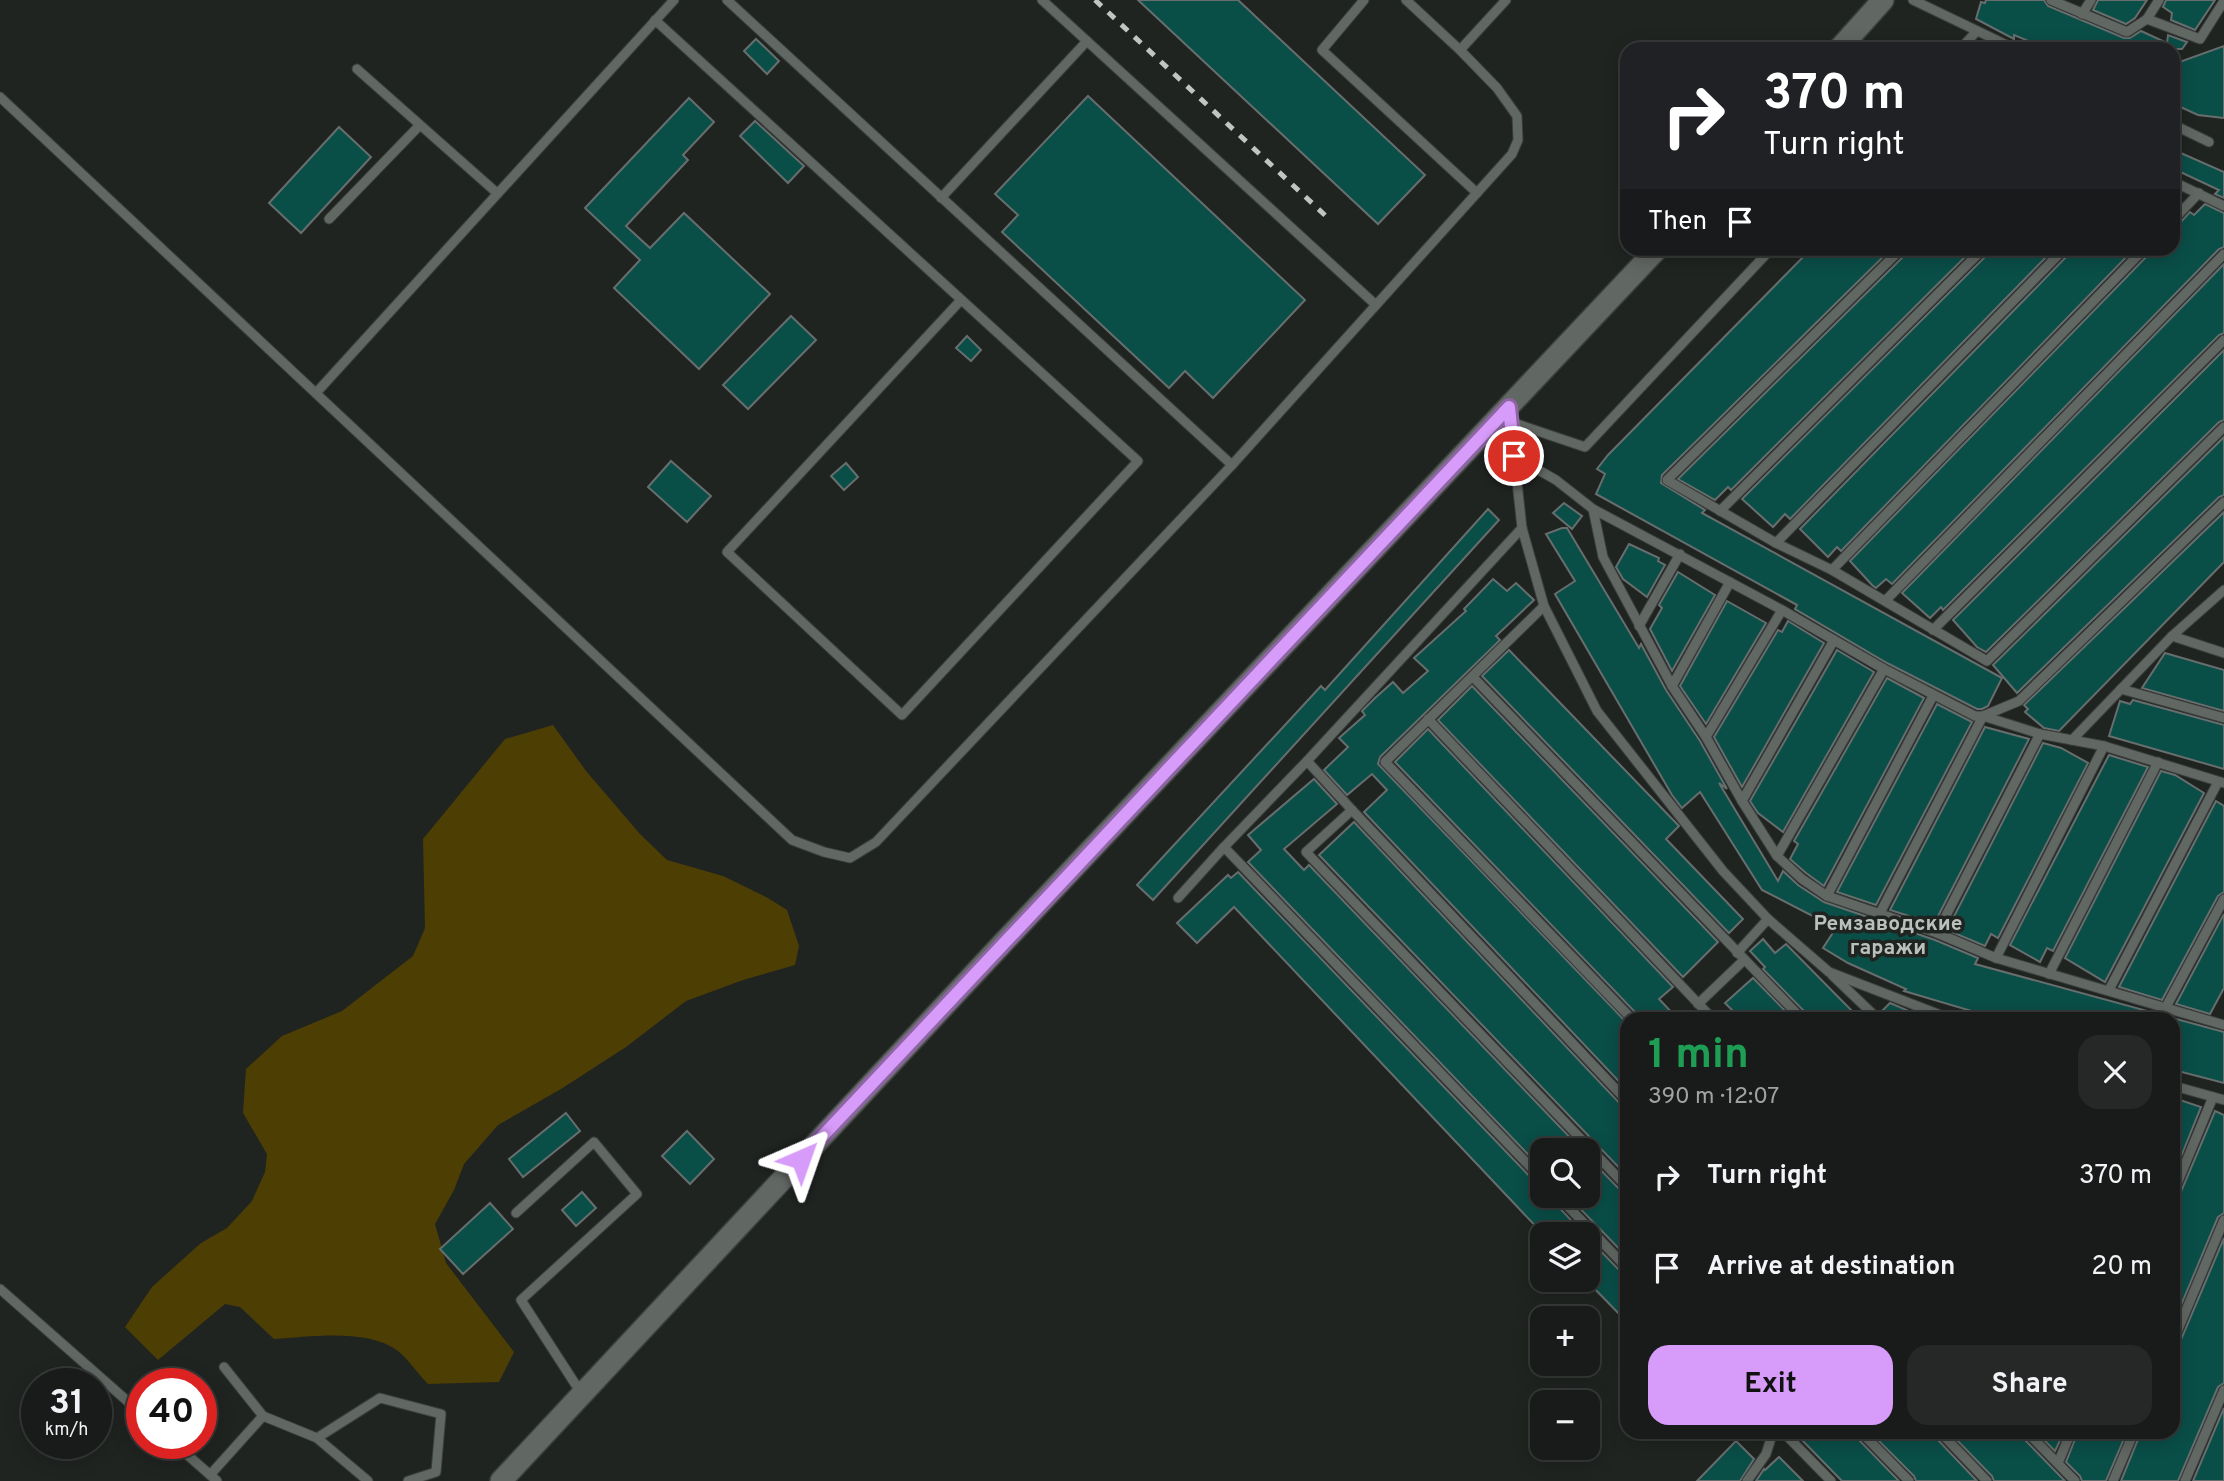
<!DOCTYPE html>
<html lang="en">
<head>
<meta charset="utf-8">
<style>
	:root { --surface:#181b19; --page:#252826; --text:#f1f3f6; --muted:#9fa1a2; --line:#363938; --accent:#d79bf9 }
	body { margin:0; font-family:Overpass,sans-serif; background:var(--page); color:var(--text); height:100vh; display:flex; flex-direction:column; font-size:26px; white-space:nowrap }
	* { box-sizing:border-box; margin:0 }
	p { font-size:23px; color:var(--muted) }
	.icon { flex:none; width:38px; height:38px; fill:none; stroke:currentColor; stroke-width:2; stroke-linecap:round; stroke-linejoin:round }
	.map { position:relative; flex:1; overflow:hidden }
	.details { position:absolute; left:1620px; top:1012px; width:560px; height:427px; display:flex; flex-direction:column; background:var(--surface); border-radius:21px; box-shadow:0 4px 18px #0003,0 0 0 2px var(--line) }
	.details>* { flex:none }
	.hud { position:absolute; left:1620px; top:42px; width:560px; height:214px; border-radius:21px; box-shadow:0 4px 18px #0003,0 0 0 2px var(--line); background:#202124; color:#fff; overflow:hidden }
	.tools { position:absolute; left:1530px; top:1138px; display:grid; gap:14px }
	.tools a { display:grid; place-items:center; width:70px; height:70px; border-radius:14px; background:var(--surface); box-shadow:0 4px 18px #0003,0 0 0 2px var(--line); font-size:35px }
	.speed { position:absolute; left:21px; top:1368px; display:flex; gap:14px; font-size:35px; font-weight:700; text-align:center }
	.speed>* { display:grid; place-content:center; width:91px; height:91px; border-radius:50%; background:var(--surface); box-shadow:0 4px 18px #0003,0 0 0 2px var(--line); line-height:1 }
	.speed small { font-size:18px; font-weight:400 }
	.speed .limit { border:10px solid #d22; background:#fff; color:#111 }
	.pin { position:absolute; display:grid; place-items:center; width:60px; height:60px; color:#fff; margin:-30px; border:4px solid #fff; border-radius:50%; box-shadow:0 2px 7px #0007 }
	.me { position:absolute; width:77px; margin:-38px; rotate:43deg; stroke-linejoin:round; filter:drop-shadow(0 0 5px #0008) }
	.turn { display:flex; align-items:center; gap:24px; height:147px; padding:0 28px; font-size:32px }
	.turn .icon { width:91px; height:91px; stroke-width:2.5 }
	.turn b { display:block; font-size:49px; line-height:60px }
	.then { display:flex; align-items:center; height:66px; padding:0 28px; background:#0003; gap:14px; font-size:26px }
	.round { display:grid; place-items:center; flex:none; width:74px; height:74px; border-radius:21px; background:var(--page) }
	.head { display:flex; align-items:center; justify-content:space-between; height:119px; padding:0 28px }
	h1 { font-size:42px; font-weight:700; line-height:52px; color:#1e9e55 }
	.cta { display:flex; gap:14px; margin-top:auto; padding:14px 28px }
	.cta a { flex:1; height:80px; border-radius:21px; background:var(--accent); color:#111; font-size:28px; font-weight:700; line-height:80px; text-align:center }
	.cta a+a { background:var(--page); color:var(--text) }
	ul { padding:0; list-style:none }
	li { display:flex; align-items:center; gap:21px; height:91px; padding:0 28px }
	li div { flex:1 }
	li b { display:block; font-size:26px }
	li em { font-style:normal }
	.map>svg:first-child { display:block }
	.green { fill:#4d3e03 }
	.building { fill:#0a4e48; stroke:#676e6d; stroke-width:2 }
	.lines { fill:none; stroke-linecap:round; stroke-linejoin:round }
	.service-casing { stroke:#3b3f3d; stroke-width:11 }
	.tertiary-casing { stroke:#3b3f3d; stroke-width:24 }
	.service { stroke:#616763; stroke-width:9 }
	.tertiary { stroke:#616763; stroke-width:21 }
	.rail { stroke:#c1c4c2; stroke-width:5; stroke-dasharray:9 9; stroke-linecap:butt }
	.route-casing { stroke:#8c65a2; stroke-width:18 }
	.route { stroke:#d79bf9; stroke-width:12 }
	.labels { text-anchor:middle; stroke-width:7; stroke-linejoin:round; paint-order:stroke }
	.neighbourhood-label { font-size:21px; font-weight:bold; fill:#bac0bc; stroke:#202421 }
</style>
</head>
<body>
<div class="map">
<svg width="2224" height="1481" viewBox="0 0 2224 1481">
	<rect width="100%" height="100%" fill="#202421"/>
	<path class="green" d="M553,725L586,771L640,834L667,860L723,876L768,898L787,910L799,946L795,965L743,980L686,1001L626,1047L561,1089L498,1125L464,1164L454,1190L435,1224L446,1263L514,1352L499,1382L428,1384C418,1374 409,1360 398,1351C367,1328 311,1337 274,1339L240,1307L225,1304L158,1360L125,1327L152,1287L201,1243L227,1228L252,1201L265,1172L267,1154L243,1113L246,1069L282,1036L342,1011L413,956L425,928L423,839L505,739Z"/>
	<g class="building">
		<path d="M1138,0H1238L1425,175L1378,224Z"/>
		<path d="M1986,0H2044L2048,6L2124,38H2130L2141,31L2167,43L2168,35L2187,42L2182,49H2048L2014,35V39L1976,19L1981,2L1985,3Z"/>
		<path d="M2098,0H2147L2135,18L2126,24L2093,10Z"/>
		<path d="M2166,0H2215L2195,30L2171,20L2172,13L2163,7Z"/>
		<path d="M756,39L779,61L767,74L744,51Z"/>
		<path d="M2224,46V118L2198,115L2174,104V64Z"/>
		<path d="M1088,96L1305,300L1213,398L1185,371L1169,388L1002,232L1018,215L995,194Z"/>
		<path d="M689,98L714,122L683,155L688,160L626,226L650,248L684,213L770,294L699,369L614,288L640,260L585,208Z"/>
		<path d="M755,121L804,166L788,183L740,136Z"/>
		<path d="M339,127L371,157L301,233L269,203Z"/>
		<path d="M2174,150L2224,172V198L2215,194L2219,190L2174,169Z"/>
		<path d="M2205,204L2224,213V247L2219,249L1892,584L1886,579L1876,588L1872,585L1850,561L2150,253L2152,248H2174V226L2179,224L2190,212L2194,215Z"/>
		<path d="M1812,248H1892L1662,475L1661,483L1705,510L1702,513L2002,678L1988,706L1982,709H1977L1887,663L1795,609L1797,605L1596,494L1605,474L1597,469L1608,455Z"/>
		<path d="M1909,248H1974L1731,490L1728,487L1715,500L1678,479L1907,253Z"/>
		<path d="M1991,248H2055L1790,519L1785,514L1773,527L1742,499L1989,253Z"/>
		<path d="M2072,248H2135L1841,551L1837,547L1828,557L1800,529L2070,253Z"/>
		<path d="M2224,264V333L2219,335L1943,610L1941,607L1930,618L1902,593Z"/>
		<path d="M791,316L816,340L748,409L723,385Z"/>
		<path d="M967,336L981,350L971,361L956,348Z"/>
		<path d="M2224,350V420L2219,422L1986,652L1977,647L1953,620Z"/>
		<path d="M2224,437V495L2219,497L2017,693L1993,665Z"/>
		<path d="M671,461L711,496L687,522L648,487Z"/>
		<path d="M846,463L858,477L844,490L831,476Z"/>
		<path d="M1564,503L1582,516L1572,529L1553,513Z"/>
		<path d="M1488,509L1499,520L1153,900L1137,885L1321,686L1325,690Z"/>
		<path d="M2224,512V562L2059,731L2044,728L2025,712L2028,709L2024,705Z"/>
		<path d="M1562,528H1567L1639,648L1641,644L1666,690L1700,741L1727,789L1719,783L1778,881L1783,871L1798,885L1824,902L1935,940L1978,958L1975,964L2224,1032V1083L2174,1070V1018H1995L1904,991L1906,989L1848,963L1823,948L1836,928L1762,890L1700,792L1682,808L1672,795L1555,594L1575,581L1546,534Z"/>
		<path d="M1629,544L1659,558L1658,561L1665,565L1647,597L1623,579L1616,567Z"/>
		<path d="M1678,572L1715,595L1672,671L1650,629L1662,608L1659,605Z"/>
		<path d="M1493,579L1507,591L1516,583L1534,600L1496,636L1500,640L1380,757L1378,764L1628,1024V1091L1364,812L1387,790L1372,774L1347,795L1324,770L1348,747L1339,738L1365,715L1362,711L1375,698L1393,682L1403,693L1428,671L1414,658L1466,611L1464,609Z"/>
		<path d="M1727,601L1766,623L1706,724L1680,686Z"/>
		<path d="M1788,621L1824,643L1742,787L1714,737L1778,630L1782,632Z"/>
		<path d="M1509,650L1679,826L1666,839L1743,919L1729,933L1482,676Z"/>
		<path d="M1837,650L1874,672L1783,832L1758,813L1750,801Z"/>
		<path d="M2165,653L2224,670V711L2142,688Z"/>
		<path d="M1887,678L1924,698L1824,886L1806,873L1790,859L1798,844L1794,841Z"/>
		<path d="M1472,686L1718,942L1683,977L1438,720Z"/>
		<path d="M2133,700L2224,725V769L2109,736L2120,701L2130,704Z"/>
		<path d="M1937,704L1972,722L1876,905L1837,892Z"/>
		<path d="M1985,727L2029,739L1934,924L1890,910Z"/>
		<path d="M1428,729L1673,987L1659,999L1677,1018H1638L1636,1013L1395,762Z"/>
		<path d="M2043,743L2061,748L2088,763L1998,938L1991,934L1985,946L1947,930Z"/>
		<path d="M2109,755L2148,767L2053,951L2047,948L2040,962L2010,945Z"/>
		<path d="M2161,771L2175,775L2204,793L2105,982L2065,958Z"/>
		<path d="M1314,779L1337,804L1284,849L1304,870L1309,865L1582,1150H1542V1169L1248,862L1261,850L1248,835Z"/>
		<path d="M2216,801L2224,806V892L2218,896L2162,1000L2119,987Z"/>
		<path d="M1354,822L1623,1107L1628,1109V1177L1319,855Z"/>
		<path d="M1238,872L1537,1184L1542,1186V1195H1550L1552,1200L1584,1234H1543L1234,907L1197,943L1177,923L1228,875L1231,878Z"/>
		<path d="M2224,914V988L2210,1014L2176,1004Z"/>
		<path d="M1763,939L1775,953L1786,944L1859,1018H1808L1806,1013L1763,969L1765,967L1750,951Z"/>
		<path d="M1753,978L1792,1018H1740L1725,1003Z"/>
		<path d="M1890,1003L1909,1011L1916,1018H1884L1881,1012Z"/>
		<path d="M2174,1098L2201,1107L2174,1174Z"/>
		<path d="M2215,1111L2224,1115V1213L2218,1217L2174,1322V1198L2180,1194Z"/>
		<path d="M566,1113L580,1131L523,1177L509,1159Z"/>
		<path d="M687,1131L714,1159L690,1184L662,1156Z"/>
		<path d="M1587,1156L1623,1193L1628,1195V1258L1567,1195H1587Z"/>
		<path d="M582,1192L596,1208L576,1226L562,1210Z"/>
		<path d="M490,1203L513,1229L463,1274L440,1249Z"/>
		<path d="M1587,1237L1623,1274L1628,1276V1323L1587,1281Z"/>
		<path d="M2224,1238V1383L2218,1387L2178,1481H2121L2141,1432H2174V1346L2180,1342Z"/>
		<path d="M2224,1408V1481H2193Z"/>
		<path d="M1794,1432H1854L1856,1437L1899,1481H1842Z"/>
		<path d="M1870,1432H1933L1935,1437L1977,1481H1916L1914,1476Z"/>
		<path d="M1949,1432H2020L2022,1437L2065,1481H1994L1992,1476Z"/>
		<path d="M2036,1432H2064L2055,1451Z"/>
		<path d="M2078,1432H2127L2106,1481H2082L2080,1476L2066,1462Z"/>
		<path d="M1736,1441L1754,1459L1740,1481H1697Z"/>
		<path d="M1779,1457L1803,1481H1756L1764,1469L1765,1470Z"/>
	</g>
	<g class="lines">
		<defs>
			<g id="service">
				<path d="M727,0L1232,465"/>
				<path d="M1042,0L1376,305"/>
				<path d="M1364,0L1322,50L1477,193"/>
				<path d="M1913,0L2015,49"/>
				<path d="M2051,0L2127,32L2147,19L2200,39L2224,1"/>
				<path d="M2082,14L2091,0"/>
				<path d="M2147,19L2159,0"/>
				<path d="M655,20L1138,461L902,715L727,552L961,300"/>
				<path d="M1960,49L1977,31"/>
				<path d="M1460,50L1506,0"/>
				<path d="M357,69L497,193"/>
				<path d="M0,97L792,840L824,852L850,858L876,842L1232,465L1512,154L1518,140L1517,116L1497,88L1460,50L1406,0"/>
				<path d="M2174,125L2209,142"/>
				<path d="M2174,182L2224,206"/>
				<path d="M941,198L1087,41"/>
				<path d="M329,219L419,126"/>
				<path d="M2174,219L2199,193"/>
				<path d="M1902,248L1667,480L1776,543L1832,570L1987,661L2224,427"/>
				<path d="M316,393L674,0"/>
				<path d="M1509,408L1522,528L1307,761L1224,847L1542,1179"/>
				<path d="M1511,422L1585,447L1772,248"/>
				<path d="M1514,456L1556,480L1593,509L1782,610L1884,669L1975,716H1983L2040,734L2104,746L2224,783"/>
				<path d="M1593,509L1603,557L1672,686L1706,737L1742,801L1777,856L1802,879L1827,896L1937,933L1996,958L2224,1025"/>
				<path d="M1720,511L1984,248"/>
				<path d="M1522,528L1544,606L1597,711L1723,871L1768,919L1829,972L1948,1018"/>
				<path d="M1776,543L2065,248"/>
				<path d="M1832,570L2145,248"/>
				<path d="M1885,601L2224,254"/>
				<path d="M1544,606L1385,762L1631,1018"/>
				<path d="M1639,626L1680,554"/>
				<path d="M1933,630L2224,340"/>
				<path d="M2172,636L2224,653"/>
				<path d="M1473,677L1801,1018"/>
				<path d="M1672,686L1730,582"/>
				<path d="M2121,689L2224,718"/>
				<path d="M1428,719L1712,1018"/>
				<path d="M1706,737L1782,610"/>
				<path d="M2072,740L2172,636L2224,590"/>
				<path d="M1307,761L1352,810L1628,1102"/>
				<path d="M1742,801L1834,640"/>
				<path d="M1352,810L1306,852L1628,1188"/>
				<path d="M1777,856L1884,669"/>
				<path d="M1827,896L1933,696"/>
				<path d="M1178,898L1224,847"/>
				<path d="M1880,913L1983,716L2019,701L2224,502"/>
				<path d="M1937,933L2040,734"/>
				<path d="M1737,953L1768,919"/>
				<path d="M1996,958L2104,746"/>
				<path d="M2049,974L2158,762"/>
				<path d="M1832,975L1877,1018"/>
				<path d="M2109,990L2218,782"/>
				<path d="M1698,1004L1744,960"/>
				<path d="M2166,1007L2224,899"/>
				<path d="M2174,1086L2224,1100"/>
				<path d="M2174,1191L2213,1097"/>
				<path d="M1557,1195L1628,1269"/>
				<path d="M516,1213L594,1142L637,1194L521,1300L581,1393"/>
				<path d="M0,1289L142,1414"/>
				<path d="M2174,1339L2224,1220"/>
				<path d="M263,1416L317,1438L368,1481"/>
				<path d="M1783,1432L1831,1481"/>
				<path d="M1861,1432L1909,1481"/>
				<path d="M1940,1432L1987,1481"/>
				<path d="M2027,1432L2075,1481"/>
				<path d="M317,1438L380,1398L441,1414L436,1472L408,1481"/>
				<path d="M175,1444L217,1481"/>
				<path d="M2058,1463L2071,1432"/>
				<path d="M210,1475L263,1416L224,1367"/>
				<path d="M1747,1481L1766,1454L1773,1432"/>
				<path d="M2113,1481L2134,1432"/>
				<path d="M2185,1481L2224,1390"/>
			</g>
			<g id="tertiary">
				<path d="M1839,49L1883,0"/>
				<path d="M501,1481L1002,944L1658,248"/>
			</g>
		</defs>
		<use href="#service" class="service-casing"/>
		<use href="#tertiary" class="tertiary-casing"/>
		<use href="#service" class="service"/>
		<use href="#tertiary" class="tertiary"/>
		<path class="rail" d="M1095,0L1328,218"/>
	</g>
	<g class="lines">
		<defs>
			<path id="route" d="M801,1159L1509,407L1514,456"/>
		</defs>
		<use href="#route" class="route-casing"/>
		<use href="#route" class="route"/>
	</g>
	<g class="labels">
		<g class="neighbourhood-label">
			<text x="1888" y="930">Ремзаводские<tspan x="1888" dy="24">гаражи</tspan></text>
		</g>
	</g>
</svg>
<div class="tools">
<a><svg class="icon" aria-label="search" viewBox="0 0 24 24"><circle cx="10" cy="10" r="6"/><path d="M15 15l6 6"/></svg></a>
<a><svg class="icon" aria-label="layers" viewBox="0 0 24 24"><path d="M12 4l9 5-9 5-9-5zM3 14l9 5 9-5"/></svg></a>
<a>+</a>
<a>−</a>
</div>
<div class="speed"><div>31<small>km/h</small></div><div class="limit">40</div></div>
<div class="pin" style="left:1514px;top:456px;background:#d93025"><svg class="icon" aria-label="arrive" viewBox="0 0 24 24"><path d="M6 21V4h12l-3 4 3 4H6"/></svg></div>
<svg class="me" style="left:801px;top:1159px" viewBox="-20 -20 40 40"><path d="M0-17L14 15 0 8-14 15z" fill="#d79bf9" stroke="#fff" stroke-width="4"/></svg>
<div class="hud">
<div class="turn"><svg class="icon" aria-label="right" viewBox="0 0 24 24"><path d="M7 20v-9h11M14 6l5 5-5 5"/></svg><div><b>370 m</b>Turn right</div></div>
<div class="then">Then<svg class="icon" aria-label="arrive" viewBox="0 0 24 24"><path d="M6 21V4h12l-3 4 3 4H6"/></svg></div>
</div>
<section class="details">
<div class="head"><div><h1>1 min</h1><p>390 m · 12:07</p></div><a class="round"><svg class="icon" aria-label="close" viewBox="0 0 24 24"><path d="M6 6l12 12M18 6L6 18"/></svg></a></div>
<ul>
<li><svg class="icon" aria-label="right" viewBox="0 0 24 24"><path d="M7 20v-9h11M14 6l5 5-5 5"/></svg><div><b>Turn right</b></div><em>370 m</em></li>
<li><svg class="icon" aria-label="arrive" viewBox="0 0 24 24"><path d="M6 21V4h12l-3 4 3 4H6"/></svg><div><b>Arrive at destination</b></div><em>20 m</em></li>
</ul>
<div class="cta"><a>Exit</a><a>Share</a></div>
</section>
</div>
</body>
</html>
